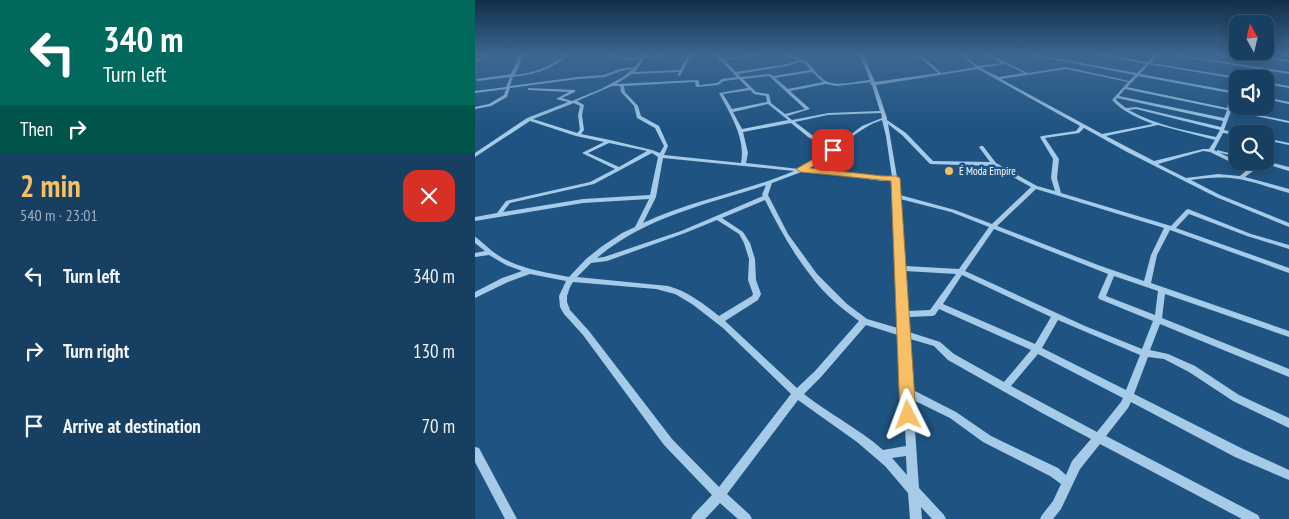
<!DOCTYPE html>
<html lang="en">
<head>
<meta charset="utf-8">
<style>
	:root { --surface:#173f62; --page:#244a6b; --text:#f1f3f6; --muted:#9eafbe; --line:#365877; --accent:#f7bf66 }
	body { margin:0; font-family:"PT Sans Narrow",sans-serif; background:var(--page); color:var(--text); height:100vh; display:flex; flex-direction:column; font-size:19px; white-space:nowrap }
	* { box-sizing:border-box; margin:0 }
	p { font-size:16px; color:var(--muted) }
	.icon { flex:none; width:28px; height:28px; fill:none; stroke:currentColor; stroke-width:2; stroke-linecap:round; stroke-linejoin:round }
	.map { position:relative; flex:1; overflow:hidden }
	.drawer { display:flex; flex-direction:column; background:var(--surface); width:475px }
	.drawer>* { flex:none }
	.guide { background:#00695c; color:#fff; overflow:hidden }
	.needle { width:32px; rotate:352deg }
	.tools { position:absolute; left:754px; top:15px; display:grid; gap:10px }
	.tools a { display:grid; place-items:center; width:45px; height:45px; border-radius:10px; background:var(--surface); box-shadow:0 2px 12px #0003,0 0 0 1px var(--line); font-size:25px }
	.pin { position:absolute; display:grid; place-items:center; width:42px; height:42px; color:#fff; margin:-21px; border-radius:10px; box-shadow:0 2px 8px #0006 }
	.me { position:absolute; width:55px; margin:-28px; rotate:357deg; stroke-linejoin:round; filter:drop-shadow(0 0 4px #0008) }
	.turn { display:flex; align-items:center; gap:18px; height:105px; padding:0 20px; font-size:22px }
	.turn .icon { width:65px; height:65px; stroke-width:2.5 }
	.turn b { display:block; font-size:35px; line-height:42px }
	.then { display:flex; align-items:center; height:48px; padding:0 20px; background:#0003; gap:10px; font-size:19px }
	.round { display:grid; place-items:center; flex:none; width:52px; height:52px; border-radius:15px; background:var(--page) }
	.headline { display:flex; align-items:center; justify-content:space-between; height:85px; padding:0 20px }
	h1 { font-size:30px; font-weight:600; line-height:38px; color:var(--accent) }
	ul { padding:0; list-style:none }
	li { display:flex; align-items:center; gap:15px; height:75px; padding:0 20px }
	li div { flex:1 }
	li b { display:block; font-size:19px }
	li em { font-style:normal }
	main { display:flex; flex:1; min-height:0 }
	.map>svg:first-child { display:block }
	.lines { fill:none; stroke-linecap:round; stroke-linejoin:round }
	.minor { fill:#a6cbe9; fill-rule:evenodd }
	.route { fill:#f7bf66; stroke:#a17c42 }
	.poi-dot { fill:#f7bf66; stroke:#1f5482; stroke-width:2 }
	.labels { text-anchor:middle; stroke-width:5; stroke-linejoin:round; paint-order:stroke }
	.far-poi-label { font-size:11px; fill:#fff; stroke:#1f5482; text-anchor:start }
</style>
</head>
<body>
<main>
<section class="drawer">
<div class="guide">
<div class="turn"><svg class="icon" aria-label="left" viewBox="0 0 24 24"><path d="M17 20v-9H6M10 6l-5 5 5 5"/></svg><div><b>340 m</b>Turn left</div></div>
<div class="then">Then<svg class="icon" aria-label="right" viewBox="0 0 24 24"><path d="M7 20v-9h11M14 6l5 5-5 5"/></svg></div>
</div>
<div class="headline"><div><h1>2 min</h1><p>540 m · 23:01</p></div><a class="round" style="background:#d93025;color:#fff"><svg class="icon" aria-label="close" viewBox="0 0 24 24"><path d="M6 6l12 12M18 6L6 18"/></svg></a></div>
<ul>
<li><svg class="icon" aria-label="left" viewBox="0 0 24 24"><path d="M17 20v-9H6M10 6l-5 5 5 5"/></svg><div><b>Turn left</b></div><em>340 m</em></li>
<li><svg class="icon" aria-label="right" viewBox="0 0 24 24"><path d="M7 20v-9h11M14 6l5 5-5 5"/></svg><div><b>Turn right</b></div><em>130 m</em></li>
<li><svg class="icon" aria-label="arrive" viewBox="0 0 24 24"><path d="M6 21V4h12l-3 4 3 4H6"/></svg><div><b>Arrive at destination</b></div><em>70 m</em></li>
</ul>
</section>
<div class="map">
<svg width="814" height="519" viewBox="0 0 814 519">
	<rect width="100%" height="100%" fill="#1f5482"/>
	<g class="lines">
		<g class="minor">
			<path d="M12,54H16L0,63V61Z"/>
			<path d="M45,54H49L40,75C58,73 72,68 87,57L84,55L85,54H89L88,55L91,57C75,70 58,75 38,77L35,86L103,77L129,75L144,69L160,67L166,59L152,60L129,54H135L152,58L167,57L169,54H173L171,57L199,54L169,59L160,72L205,70L213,54H217L205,76L202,75L204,72L157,74L141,84L222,80L224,81V85H225L242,83L247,79L262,77L246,61H244V59L239,54H243L248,59L283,54H292L249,60L261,72L312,64L322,60L305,54C312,54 330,60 335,64C339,70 345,78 351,81C361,87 384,81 395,80L384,54H388L400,82L463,73L441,54H445L466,73L501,67L484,54H488L503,66L526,63L509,54H514L553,73L591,67L654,81L660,75L550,54H557L662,73L671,64L616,54H624L673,62L680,54H684L676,63L768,78L762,79L674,64L665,74L757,91L761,90L762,94H759L756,109L814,121V123L756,111L749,130L766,134H762V135L748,133L739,150L778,169V171L770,177L814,189V193C795,188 776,180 756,178C742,177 729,178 716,180L745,195L814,223V227L741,197L652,152L609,128L604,133L570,138L584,159L582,178L586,193L696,226L711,210L713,209L776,234L814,245V249L772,236L714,214L701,228L814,268V273L695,230L682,255L676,283L814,331V337L690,294L687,318L814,369V377L685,324L675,350L693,354L720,366L764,395L814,418V428L758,401L714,372L689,359L673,357L659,394L768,449L814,470V480L760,457L656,402L653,408L631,436L783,515L785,519H767L625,444L605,469L586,509L578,519H565L567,515L578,501L586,484L575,476L508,442L475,418L438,400L444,488L469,515L471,519H457L446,507L447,519H435L433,493L410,466L382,442L323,400L252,494L275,515L277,519H263L245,503L230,519H216L218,515L237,495L189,445L108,335L89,314L85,307L84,296L91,281L55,274L33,282L0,298V292L27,278L47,271L31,265L14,255L0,257V253L10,251L0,243V237L2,238C7,242 12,247 17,251C39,268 68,272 94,277L111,259L126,247L147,233L160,227L174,199L108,203L0,221V217L22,213L31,201L115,182L140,169L107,153L129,142L101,136L55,121L0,157V153L52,118L93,102L81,99L94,92L54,90H53V88L100,90V92L87,98L97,101L126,89L148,77L158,69L146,71L130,77L103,79L35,88L32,97L16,106L0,109V107L14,104L29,95L31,89L0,93V91L31,87L35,77L3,81L1,80L2,79L36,74ZM325,62L331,64L335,70L298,76L295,74L266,77L263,74L313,66ZM530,64L549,73L524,77L506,68ZM503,69L605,126L601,131L567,136L565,137L578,159L576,178L580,191L562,186L521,163L508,146H506L504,147L515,162L458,161L431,133L412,120V118L401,85ZM591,69L653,82L637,100C648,112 663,118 678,124L627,134L526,79ZM337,72L348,82L313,89L300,78ZM294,76L330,109L310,114L296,103L294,94L281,92L268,79ZM663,76L755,93L752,108L652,87ZM264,79L273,88L244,93C255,114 271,138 266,163L189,155L193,146L184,126L166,116L163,106L150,92L149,86L220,82L221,87L243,85L249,81ZM396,82L395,84L397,85L405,111L353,113L317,120L312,116L335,109L315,91L351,84L362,86ZM137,86H145L146,92L159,106L162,118L180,128L189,146L185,153L177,150L135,140L106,134L109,130L107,115L109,105L102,101ZM650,89L752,110L749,118L644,96ZM275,90L279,94L291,96L292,102L257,109L248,94ZM642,98L748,121L746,127L661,107L651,108L641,100ZM99,103L105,106L103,115L105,130L102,133L58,119ZM293,104L313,120L267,129L258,112ZM661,109L745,130L741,137C712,131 680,125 654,110ZM406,113L407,118L387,126L359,147L337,135L320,122L353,115ZM407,120L411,136L417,177H408L334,168C360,155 379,129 407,120ZM316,123L333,137L356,149L341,160L324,169L271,163L273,153L268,132ZM413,124L427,135L455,164L518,166L556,187L517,224L480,210L425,195L423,179L424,178L422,177ZM683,125L740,140L734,149H728L679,161L631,136ZM134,143L172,151L144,167L113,153ZM728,151L735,152L772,170L765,176L743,174L711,178L683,164ZM177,153L183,157L175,195L108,199L28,212L35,203L119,184ZM188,158L319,171C270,192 217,200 168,223L181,197ZM329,171L408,181L417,180L420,218L426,329L392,319L372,304L342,274L313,234L293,195L297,183ZM291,185L287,195L288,196L206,231L129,257L122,258C169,217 233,204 291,185ZM561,189L689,228L676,255L669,281L623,265L522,226ZM425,199L476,212L514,227L484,269L430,266ZM290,200C303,226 317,252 336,276C348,293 367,309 384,321L340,371L322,388L250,321L283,300L286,294L281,280L280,259L275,243L268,232L247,218ZM242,220L264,234L269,243L274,259L273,280L278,294L277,296L244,316C229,304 212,291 193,286L102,277L116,263L132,261L210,233ZM519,229L633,274L623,297L624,299L678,321L667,349L610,326L490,271ZM430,271L481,274L455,310L433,311ZM487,275L576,317L560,344L468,304ZM639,276L683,291L680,315L631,296ZM98,282L181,289L200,294L217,304L248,328L316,394L244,487L197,439L114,331L95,310L92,302V296L95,287ZM464,309L556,350L529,382L479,354L465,342L434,332L433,317L457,316L460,315ZM583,320L665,355L651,390L567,348ZM391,325L426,336L428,390L427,392L428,394L431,446L408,450C383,428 354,414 329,394L346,377ZM435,339L459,346L473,360L567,413L616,439L597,461L591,475L583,468L516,436L481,412L438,390ZM563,354L648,398L646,402L622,432L536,386ZM431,456V458L432,475L417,458Z"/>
			<path d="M691,54H699L814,72V74Z"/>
			<path d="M765,54H773L814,60V62Z"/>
			<path d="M790,82L814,86V88L790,84Z"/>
			<path d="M790,97L814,102V104L790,99Z"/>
			<path d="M790,138L814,143V145L790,140Z"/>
			<path d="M742,150L762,155V157L742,152Z"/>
			<path d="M781,161H790L814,167V171Z"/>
			<path d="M0,447L4,448L42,519H30L0,462Z"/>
		</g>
	</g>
	<linearGradient id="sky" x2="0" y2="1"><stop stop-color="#112e48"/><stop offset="0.43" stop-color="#3c6792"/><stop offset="1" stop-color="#3c6792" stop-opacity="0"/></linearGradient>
	<rect width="814" height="127" fill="url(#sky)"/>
	<path class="route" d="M358,148L361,149V152L335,168L408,176H421L425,178L441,415L439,420L433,422L428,420L425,415L416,181L326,172L321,169Z"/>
	<circle class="poi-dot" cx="474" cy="171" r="5"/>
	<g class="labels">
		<g class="far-poi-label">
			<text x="484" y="175">É Moda Empire</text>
		</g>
	</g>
</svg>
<div class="tools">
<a><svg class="needle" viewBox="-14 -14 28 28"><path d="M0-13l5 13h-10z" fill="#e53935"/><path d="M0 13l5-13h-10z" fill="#9eafbe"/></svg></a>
<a><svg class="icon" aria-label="sound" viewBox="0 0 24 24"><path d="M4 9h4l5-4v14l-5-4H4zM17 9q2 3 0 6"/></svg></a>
<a><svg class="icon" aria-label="search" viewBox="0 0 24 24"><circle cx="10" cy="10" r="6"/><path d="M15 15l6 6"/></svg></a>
</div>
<div class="pin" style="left:358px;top:150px;background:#d93025"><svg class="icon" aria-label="arrive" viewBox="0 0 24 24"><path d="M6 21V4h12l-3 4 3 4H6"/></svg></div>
<svg class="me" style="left:433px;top:415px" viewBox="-20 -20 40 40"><path d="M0-17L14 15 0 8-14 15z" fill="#f7bf66" stroke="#fff" stroke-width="4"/></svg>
</div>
</main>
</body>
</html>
